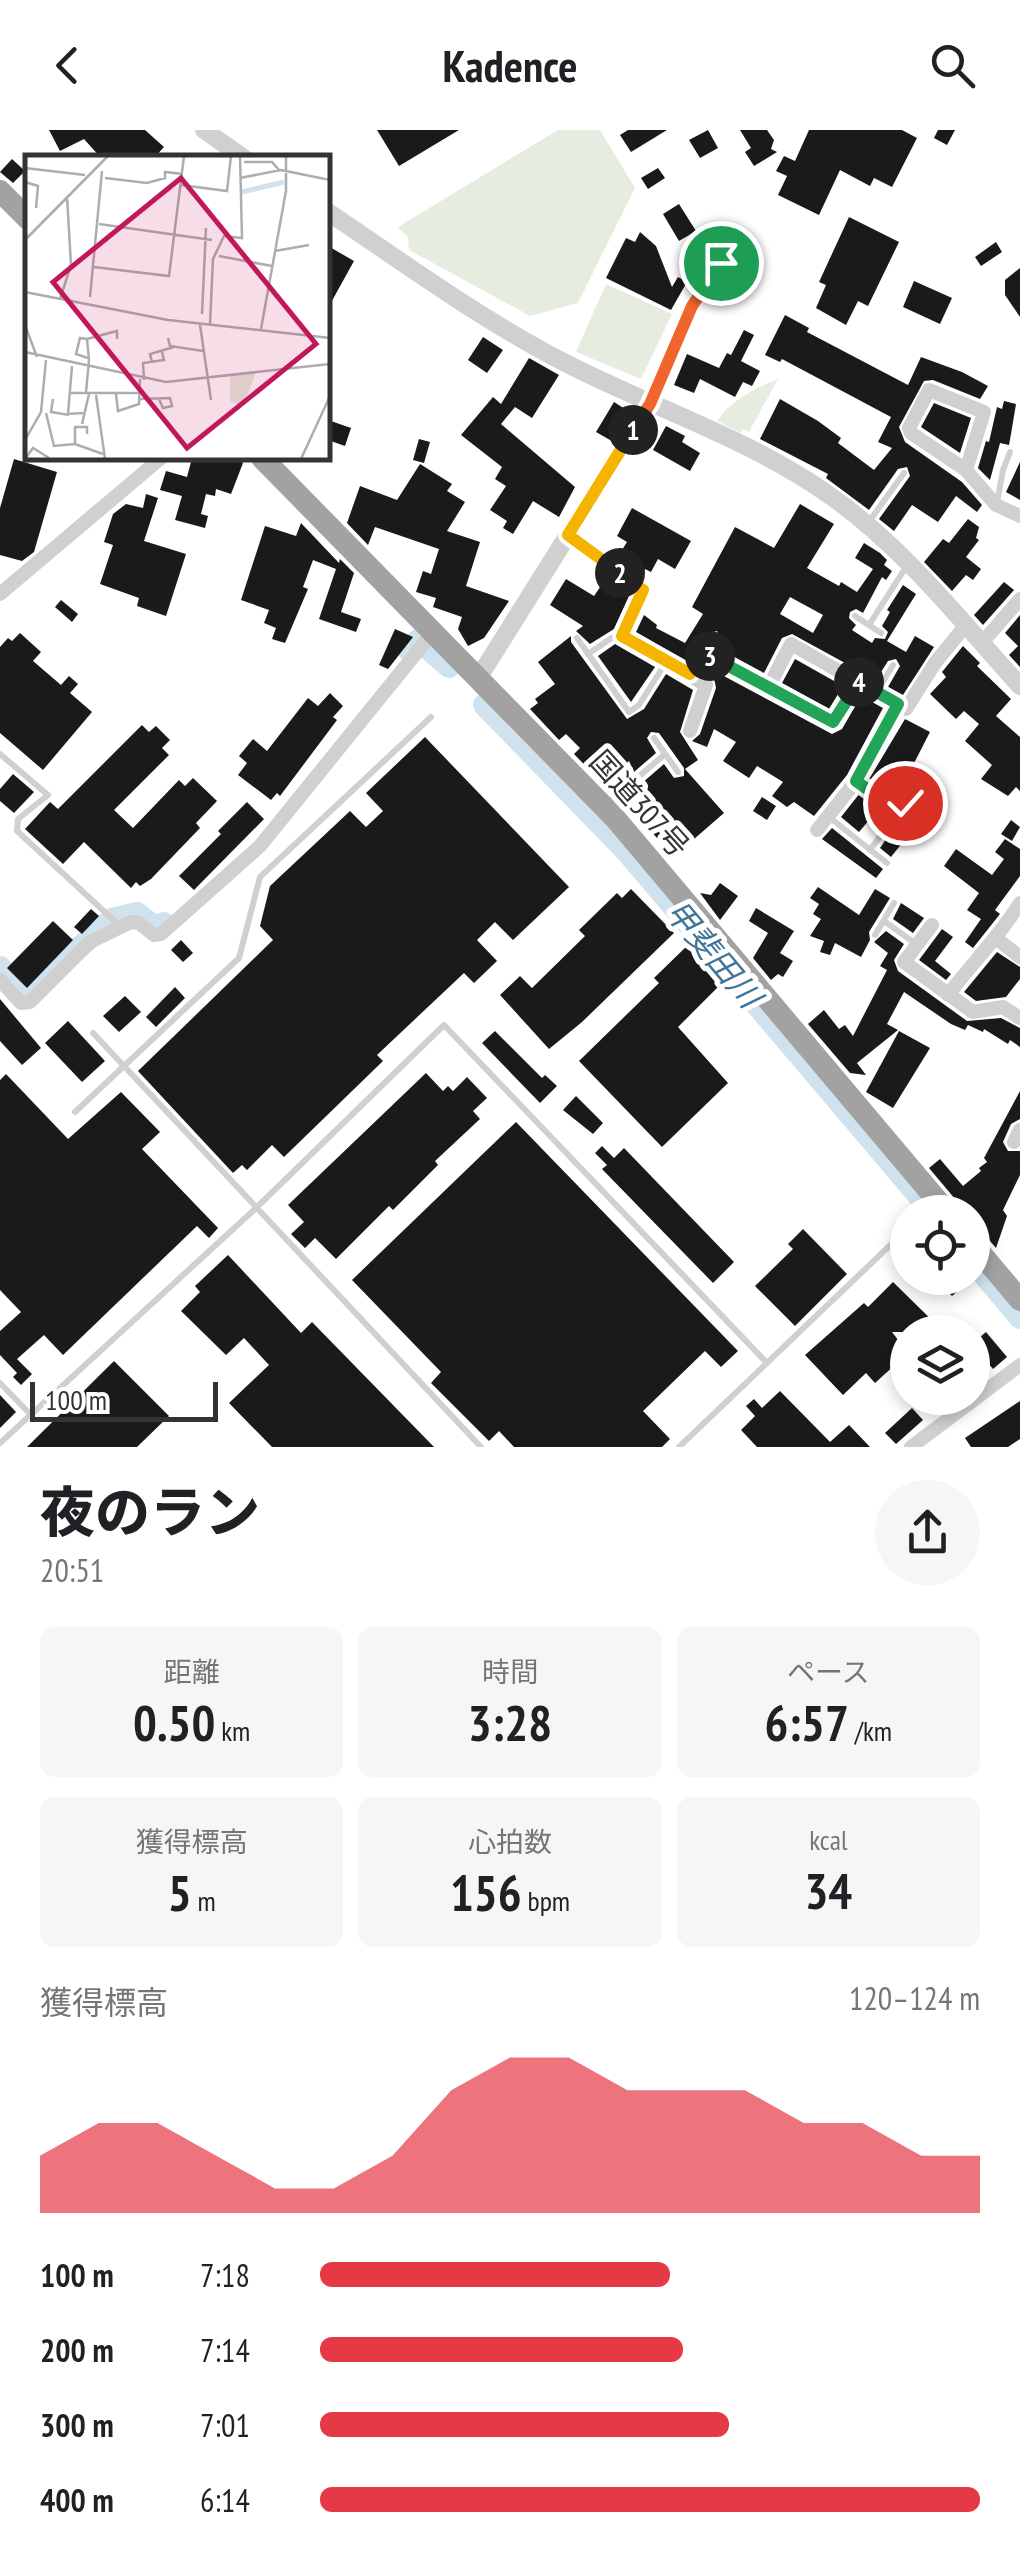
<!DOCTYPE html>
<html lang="ja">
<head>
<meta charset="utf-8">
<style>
  :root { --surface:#fff; --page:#f6f6f6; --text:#202124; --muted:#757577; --accent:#e63946 }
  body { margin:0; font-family:"PT Sans Narrow","Noto Sans JP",sans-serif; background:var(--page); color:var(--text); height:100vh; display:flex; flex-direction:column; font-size:38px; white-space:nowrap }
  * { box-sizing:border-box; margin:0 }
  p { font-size:32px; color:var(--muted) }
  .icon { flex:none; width:55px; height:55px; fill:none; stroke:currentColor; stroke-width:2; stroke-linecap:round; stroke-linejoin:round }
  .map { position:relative; height:1317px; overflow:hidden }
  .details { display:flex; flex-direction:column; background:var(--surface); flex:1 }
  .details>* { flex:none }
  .fabs { position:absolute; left:890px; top:1065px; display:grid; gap:20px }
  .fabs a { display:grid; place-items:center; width:100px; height:100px; border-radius:50%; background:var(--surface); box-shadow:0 5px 15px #0003; font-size:50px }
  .scale { position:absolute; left:30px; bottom:25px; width:188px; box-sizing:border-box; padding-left:10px; border:5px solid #333; border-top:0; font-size:28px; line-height:35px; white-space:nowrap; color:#333; -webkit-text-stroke:8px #fff; paint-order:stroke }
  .pin { position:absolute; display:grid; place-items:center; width:85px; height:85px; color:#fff; margin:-42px; border:5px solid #fff; border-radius:50%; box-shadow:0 2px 10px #0007 }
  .km { position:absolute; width:50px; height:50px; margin:-25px; border-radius:50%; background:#222; color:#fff; font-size:28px; line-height:50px; text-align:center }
  .round { display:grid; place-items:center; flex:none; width:105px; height:105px; border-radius:52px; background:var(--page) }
  .headline { display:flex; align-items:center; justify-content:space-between; height:170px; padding:0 40px }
  h1 { font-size:55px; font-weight:800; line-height:75px }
  .figures { display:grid; grid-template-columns:repeat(3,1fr); gap:15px; height:170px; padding:10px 40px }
  .figures div { display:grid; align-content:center; border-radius:15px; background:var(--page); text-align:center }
  .figures b { font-size:50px; font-weight:800 }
  .figures small { font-size:28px; font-weight:400 }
  .figures p { font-size:28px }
  .chart { height:280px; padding:20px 40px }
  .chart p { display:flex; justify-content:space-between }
  .chart svg { width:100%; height:180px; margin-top:10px; fill:var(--accent); opacity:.7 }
  ul { padding:0 40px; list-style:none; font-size:32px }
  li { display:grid; grid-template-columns:160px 120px 1fr; align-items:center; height:75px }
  li i { height:25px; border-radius:12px; background:var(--accent) }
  header { display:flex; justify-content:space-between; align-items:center; height:130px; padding:0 40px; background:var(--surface); font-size:45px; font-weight:800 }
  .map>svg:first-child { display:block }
  .green { fill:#e6ecdf }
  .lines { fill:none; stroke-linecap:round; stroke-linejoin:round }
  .river { stroke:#cfe2ee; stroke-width:22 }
  .building { fill:#1a1a1a; fill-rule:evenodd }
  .service { stroke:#d0d0d0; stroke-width:6 }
  .minor { stroke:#d0d0d0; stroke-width:14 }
  .tertiary { stroke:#d0d0d0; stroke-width:18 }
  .trunk { stroke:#a2a2a2; stroke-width:22 }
  .split-1-casing { stroke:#fff; stroke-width:20 }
  .split-2-casing { stroke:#fff; stroke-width:20 }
  .split-3-casing { stroke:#fff; stroke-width:20 }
  .split-4-casing { stroke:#fff; stroke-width:20 }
  .split-5-casing { stroke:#fff; stroke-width:20 }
  .split-1 { stroke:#f0652b; stroke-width:12 }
  .split-2 { stroke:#f5b400; stroke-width:12 }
  .split-3 { stroke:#f5b400; stroke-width:12 }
  .split-4 { stroke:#22a559; stroke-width:12 }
  .split-5 { stroke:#22a559; stroke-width:12 }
  .labels { text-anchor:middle; stroke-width:10; stroke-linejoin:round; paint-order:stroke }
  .street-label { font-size:30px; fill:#333; stroke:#fff }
  .water-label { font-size:32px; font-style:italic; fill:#3f7597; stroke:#fff }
  .inset-river { fill:none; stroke:#cfe2ee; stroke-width:5 }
  .inset-road { fill:none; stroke:#adadad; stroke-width:2.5 }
  .view { fill:#c2185b; fill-opacity:0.15; stroke:#c2185b; stroke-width:5 }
  .inset-edge { fill:none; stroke:#333; stroke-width:5 }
</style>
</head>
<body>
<header><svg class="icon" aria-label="back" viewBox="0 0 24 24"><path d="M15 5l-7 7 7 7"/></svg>Kadence<svg class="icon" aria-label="search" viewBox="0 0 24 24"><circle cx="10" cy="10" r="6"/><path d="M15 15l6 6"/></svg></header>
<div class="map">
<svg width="1020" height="1317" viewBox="0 0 1020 1317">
  <rect width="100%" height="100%" fill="#fff"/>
  <g class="green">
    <polygon points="558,0 600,0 635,58 578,173 530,186 409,120 408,107 398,97"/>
    <polygon points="606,154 672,184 641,249 576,222"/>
    <path d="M778,249L749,302L743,299L741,303L717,291C730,271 755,258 778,249Z"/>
  </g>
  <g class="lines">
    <g class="river">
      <polyline points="409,521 418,510 449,537"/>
      <polyline points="484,575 625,720 932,1082"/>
      <polyline points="0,837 25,864 112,789 137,783 155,797 164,793"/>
      <polyline points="972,1131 1020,1188"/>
    </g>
  </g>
  <g class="building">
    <polygon points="49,0 145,0 164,17 154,28 101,28 84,9 60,21"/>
    <polygon points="377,0 459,0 399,36"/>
    <polygon points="628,0 667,0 631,22 620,5"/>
    <polygon points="708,0 718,18 700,28 689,10"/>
    <polygon points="740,0 767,0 774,10 771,19 777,22 754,36 745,22 751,18"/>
    <polygon points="809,0 902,0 917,8 892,57 874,48 870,56 840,40 819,85 778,65 787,46 776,41 784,26 795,31"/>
    <polygon points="938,0 955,0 947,15 934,8"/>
    <polygon points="12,29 25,41 13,53 0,42"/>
    <polygon points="658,38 665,48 648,59 641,48"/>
    <polygon points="679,74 696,101 679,111 663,84"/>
    <polygon points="849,87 899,112 868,176 858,171 846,195 816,178 826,155 819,152"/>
    <polygon points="640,102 656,116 672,157 678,147 687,152 671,180 606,148 626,108 635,112"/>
    <polygon points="996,112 1002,122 981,136 975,127"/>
    <polygon points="328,116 354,131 328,178"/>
    <polygon points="1020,138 1020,187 1005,165 1005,150"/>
    <polygon points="914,151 952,168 940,194 903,177"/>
    <polygon points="785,185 809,198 807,202 908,255 921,227 962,242 988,256 980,269 933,250 924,251 899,297 905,312 962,352 982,375 977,382 956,366 938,392 912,375 894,401 879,389 910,346 907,337 898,339 869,380 826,348 828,344 760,309 780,269 818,291 841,308 838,313 874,340 892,318 878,312 891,287 782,229 780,232 765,225"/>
    <polygon points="744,200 754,205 741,231 760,241 752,256 743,252 735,267 700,249 694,263 674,255 687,224 719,238 727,223 731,225"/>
    <polygon points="483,207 503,220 487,243 468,230"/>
    <polygon points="529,228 559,245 532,288 515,277 501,294 575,357 559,387 533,371 513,404 503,398 507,391 490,380 506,356 495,349 502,337 461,305 493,267 501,274"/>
    <polygon points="1004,271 1016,274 1011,304 1009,315 1000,313 990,350 978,338 986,311 989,312 997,277 1002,279"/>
    <polygon points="614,272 628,281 610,310 596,302"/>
    <polygon points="934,273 971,288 960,323 921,297"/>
    <polygon points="328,290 351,298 345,316 328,310"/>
    <polygon points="666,296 685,306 682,312 700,323 690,341 653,320"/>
    <polygon points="419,309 430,312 424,333 413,330"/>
    <polygon points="192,328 237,328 243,333 231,364 216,359 215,366 206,364 201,384 208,386 205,398 175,390 182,366 160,360 166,341 187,347"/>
    <polygon points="14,329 57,342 34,422 22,431 0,425 0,378"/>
    <polygon points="1020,332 1020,370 1006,362"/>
    <polygon points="420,334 452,354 447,361 465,372 447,401 480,412 466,456 509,471 484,508 468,516 458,499 462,487 433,477 436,468 416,462 423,441 431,444 439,419 375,397 368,415 347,393 360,356 397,370"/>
    <polygon points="146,364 158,368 144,411 186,424 166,486 137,476 139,468 100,454 113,415 104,412 113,384 126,374 143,378"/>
    <path d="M800,374L834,394L807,438L839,456L841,452L857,462L873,439L855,428L864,413L880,423L887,430L884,435L892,441L886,450L882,447L863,483L856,479L850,482L849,488L856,495L852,500L872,513L875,508L885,509L888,502L882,496L890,482L887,480L903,455L916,464L887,511L906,522L915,506L934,517L903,565L888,557L900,536L896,529L888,531L876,550L792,504L782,508L764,543L716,517L721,508L717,501L709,503L686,531L636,502L644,485L657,495L656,498L685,513L703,484L692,477L735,397L774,418ZM790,467L823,485L813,503L780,484Z"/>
    <polygon points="632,378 691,411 675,439 658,429 651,442 645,439 643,444 617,428 627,412 617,406"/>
    <polygon points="968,389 979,397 976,408 979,410 966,427 981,439 973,450 966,445 952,461 924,432 943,409 949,413"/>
    <polygon points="301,393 339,433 340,429 354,443 341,482 361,489 356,502 319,489 336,439 313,430 303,457 308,459 285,513 272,509 276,498 264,493 269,480 241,470 265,396 296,406"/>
    <polygon points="607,447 630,464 614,499 590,514 576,501 583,496 550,475 566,449 594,466"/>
    <polygon points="1004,452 1014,460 983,495 974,485"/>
    <polygon points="61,470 78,484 72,492 55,477"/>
    <polygon points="1020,485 1020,537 1009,525 1018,516 1005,503"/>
    <polygon points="395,499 413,507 388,539 379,535"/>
    <polygon points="20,503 41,522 33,531 61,555 69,546 78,554 70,563 92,582 43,640 0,603 0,517 8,508 12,511"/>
    <polygon points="571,506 571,512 627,589 644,579 666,544 693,560 680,602 698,630 685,639 724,683 686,716 677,705 664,716 635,683 633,686 620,672 664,634 674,648 684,646 684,638 659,603 651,602 647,608 656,623 634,642 629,631 604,655 574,624 580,618 566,604 559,610 530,579 538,573 535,569 555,554 538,532"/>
    <polygon points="615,514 655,537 631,572 598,526"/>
    <polygon points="963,516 980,533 977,536 1011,569 996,586 1020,607 1020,661 1016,657 1008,666 981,649 992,635 965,611 979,594 964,581 956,589 930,564 946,547 942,542"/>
    <polygon points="795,529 843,556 829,579 782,553"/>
    <polygon points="707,537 832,604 842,599 861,566 883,578 847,645 814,686 794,672 787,677 772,666 783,652 757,636 749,648 723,631 736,612 714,599 707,617 692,611 700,604 716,558 714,548 704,542"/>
    <polygon points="330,563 343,576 333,587 337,590 280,666 277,663 271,670 238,645 247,633 239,626 253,609 267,621 308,568 318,576"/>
    <polygon points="905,589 930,602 911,639 937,658 925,674 930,678 891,727 880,718 912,671 905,666 897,672 868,651"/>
    <polygon points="142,595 149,602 156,596 170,610 162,618 169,625 114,680 133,698 179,650 185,656 193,648 217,671 196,693 200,698 151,749 140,756 136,752 131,758 84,712 63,734 25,699 50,672 58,679"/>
    <polygon points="425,607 569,757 513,810 495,792 477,810 497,831 474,853 464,843 377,925 383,931 284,1027 272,1015 247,1040 242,1035 233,1043 138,941 273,810 260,796 270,756 350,681 366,697 383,681 366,663"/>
    <polygon points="13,644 34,662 14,683 0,671 0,659"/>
    <polygon points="860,663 889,683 879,696 870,689 859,702 841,687"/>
    <polygon points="762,667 776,676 767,690 753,681"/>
    <polygon points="247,672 264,689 194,760 179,746 221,704 218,701"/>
    <polygon points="1011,690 1020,697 1012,711 1001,704"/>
    <polygon points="832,698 883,739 876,748 822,709"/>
    <polygon points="1005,709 1020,719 1020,746 995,780 1000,784 973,818 965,812 981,789 967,780 979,763 944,736 956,719 992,745 1004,729 995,722"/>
    <polygon points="720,753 738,766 720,790 700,763 711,765"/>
    <polygon points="818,757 859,785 875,759 890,768 869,802 870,810 861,827 835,813 830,825 820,822 824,811 810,806 821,789 813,784 819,774 810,768"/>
    <polygon points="631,759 674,803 582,892 549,919 500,865 520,846 532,858 585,806 579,800 617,763 622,768"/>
    <polygon points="901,773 924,788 913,803 893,789"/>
    <polygon points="756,778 794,801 780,823 793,831 783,847 778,844 771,850 753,828 768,803 749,791"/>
    <polygon points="91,779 99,786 82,804 74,797"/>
    <polygon points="53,791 73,810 27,858 7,838"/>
    <polygon points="942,799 953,807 935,831 951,844 946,850 919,830"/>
    <polygon points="886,801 904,814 894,830 898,841 967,891 1001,888 1020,898 1020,917 1010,910 1008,914 984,899 983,902 968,895 965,900 951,894 904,862 887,894 898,900 857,933 866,945 850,943 808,894 824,880 839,899 845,895 853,906 887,840 880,836 888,823 874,812"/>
    <polygon points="181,810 193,823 183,832 171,820"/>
    <polygon points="691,812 726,849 678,897 728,953 662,1017 579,931 659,853 654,848"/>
    <polygon points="997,822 1020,837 1020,849 1006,867 976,871 964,862"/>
    <polygon points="175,857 185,868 156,897 146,887"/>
    <polygon points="125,866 141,882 119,902 103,886"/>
    <polygon points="0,869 41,918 22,935 0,911"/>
    <polygon points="68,891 105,931 82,952 45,913"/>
    <polygon points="495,901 542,948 545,945 557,956 540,973 482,913"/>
    <polygon points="899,901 930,918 893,978 866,962"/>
    <polygon points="426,943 443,961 448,956 453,961 467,947 487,968 473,981 480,989 435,1031 438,1035 393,1080 389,1076 336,1129 315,1108 305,1118 291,1104 304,1092 288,1075"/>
    <polygon points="6,944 68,1009 121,962 160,1002 142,1019 218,1098 209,1108 197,1096 63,1225 44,1205 17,1229 32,1244 21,1255 13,1247 17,1243 0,1225 0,1201 21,1182 0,1160 0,950"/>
    <polygon points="1020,961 1020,989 1011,994 1003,1012 1008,1021 1020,1021 1020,1045 1003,1080 1007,1086 996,1118 972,1090 972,1082 966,1082 929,1038 940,1029 963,1056 981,1041 979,1038 987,1032 984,1028"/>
    <polygon points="576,966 603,993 593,1004 563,980"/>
    <polygon points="516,992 738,1221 721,1237 705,1221 643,1281 670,1309 662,1317 514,1317 499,1301 489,1311 431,1253 441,1242 352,1150"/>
    <polygon points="602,1016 614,1028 624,1018 734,1132 713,1153 602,1039 607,1035 595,1023"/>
    <polygon points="803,1099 847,1144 795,1196 755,1156 793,1119 788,1114"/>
    <polygon points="228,1125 301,1203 312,1192 434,1317 272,1317 229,1273 269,1235 244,1208 226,1225 181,1181 200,1162 195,1156"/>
    <polygon points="935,1148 973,1148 952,1166"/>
    <polygon points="893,1152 944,1202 892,1202 908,1223 875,1253 866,1243 843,1265 805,1225 864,1173 868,1177"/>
    <polygon points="986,1202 1007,1227 993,1239 972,1214"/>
    <polygon points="114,1231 169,1286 137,1317 27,1317"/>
    <polygon points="780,1261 830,1312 849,1295 870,1317 757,1317 741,1300 755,1286 746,1276 754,1269 762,1278"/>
    <polygon points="0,1265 16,1282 0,1298"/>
    <polygon points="1020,1271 1020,1309 1008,1317 971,1317 965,1308"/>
    <polygon points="912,1278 923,1290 896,1314 885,1303"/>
  </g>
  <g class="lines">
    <g class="service">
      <polyline points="997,373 1003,340 1010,322"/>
      <polyline points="868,393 904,343"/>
      <polyline points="855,486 881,503"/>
      <polyline points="869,495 906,437"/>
      <polyline points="577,508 629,582 639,575 666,532"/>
      <polyline points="705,522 714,507"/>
      <polyline points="588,524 616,505 621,506"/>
      <polyline points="878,560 893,535"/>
      <polyline points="654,608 678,642"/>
      <polyline points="0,624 48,665 18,689 17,701 120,796"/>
      <polyline points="856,651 899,682"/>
      <polyline points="608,673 665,624"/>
      <polyline points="829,687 887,733"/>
      <polyline points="870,720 905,673"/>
      <polyline points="884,791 916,814"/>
      <polyline points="875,805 894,773"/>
      <polyline points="93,903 481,1317"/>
      <polyline points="75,982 239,828 260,747 431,587"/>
      <polyline points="0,1253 31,1285"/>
      <polyline points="0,1313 255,1079 444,895 767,1233"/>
      <polyline points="679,1317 904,1102"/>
    </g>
    <g class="minor">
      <polyline points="650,274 692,176 721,133"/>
      <polyline points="966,340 984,282 929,260 909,298 911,303 966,340 996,375 1020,386"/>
      <polyline points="568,405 643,461 622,506 706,555 690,601"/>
      <polyline points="0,464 161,328"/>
      <polyline points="981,514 1020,469"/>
      <polyline points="690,544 704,523 833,593 858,551"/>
      <polyline points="769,556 791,514 906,579 935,533 965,496"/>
      <polyline points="817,700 856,651 898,574"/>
      <polyline points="932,795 904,832 973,882 1003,877 1020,888"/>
      <polyline points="997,809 1020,827"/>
      <polyline points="0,850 21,873 30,872 90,812 131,792 139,793 154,805 161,804 260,716 434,501"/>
      <path d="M948,865C972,833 999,807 1020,773"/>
      <polyline points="1014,1012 1020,1000"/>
      <polyline points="911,1317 1020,1235"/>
    </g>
    <g class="tertiary">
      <polyline points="204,0 244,28"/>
      <path d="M328,82C401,131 475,185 552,226C643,275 747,306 832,367C904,418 961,491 1020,556"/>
      <polyline points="479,547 650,274"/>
    </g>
    <g class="trunk">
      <polyline points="0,61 28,89"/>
      <polyline points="262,328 614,687 947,1082"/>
      <polyline points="972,1113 1020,1170"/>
    </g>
  </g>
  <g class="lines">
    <defs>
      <polyline id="split-1" points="633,300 650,274 692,176 721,133"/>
      <polyline id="split-2" points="620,443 568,405 633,300"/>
      <polyline id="split-3" points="620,443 643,460 622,506 690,544 704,523 710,526"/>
      <polyline id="split-4" points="710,526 833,592 859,552"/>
      <polyline id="split-5" points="859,552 898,574 856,651 899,682 905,673"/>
    </defs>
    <use href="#split-1" class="split-1-casing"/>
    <use href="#split-2" class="split-2-casing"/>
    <use href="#split-3" class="split-3-casing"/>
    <use href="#split-4" class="split-4-casing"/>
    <use href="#split-5" class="split-5-casing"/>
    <use href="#split-1" class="split-1"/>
    <use href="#split-2" class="split-2"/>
    <use href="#split-3" class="split-3"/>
    <use href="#split-4" class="split-4"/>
    <use href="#split-5" class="split-5"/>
  </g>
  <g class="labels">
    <g class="street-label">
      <text transform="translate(639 674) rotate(48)" y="10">国道307号</text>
    </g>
    <g class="water-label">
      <text transform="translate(713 824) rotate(50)" y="11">甲斐田川</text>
    </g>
  </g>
  <g transform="translate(25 25)">
    <rect width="305" height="305" fill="#fff"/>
    <path d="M231,217L218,251L205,246V219Z" fill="#e6ecdf"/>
    <path class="inset-river" d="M217,37L259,27"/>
    <path class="inset-road" d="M219,7H247L254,15M0,13L60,20M80,23L122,28L140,23V17L158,19M215,23L256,15L305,25M0,27L13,31L11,53M156,30L202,36L206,1M74,69L187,85M0,85L83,1M250,96L284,90M194,101L247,111M69,112L144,121L159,1M0,137L143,165L305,183M65,142L77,16M35,144L46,110L42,41M177,159L181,73M185,169L188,104L199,81L217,83L215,1M0,170L12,202M175,170L186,245M236,174L261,36V1M143,183L145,191L178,196M62,184L92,176V184M0,197L141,227L305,209M127,207L125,199L149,192M47,211L43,259L58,258M119,225L118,208L139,205L137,197M61,237L64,205L62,184L55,183L51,199L63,203M44,238H115M91,239L93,256L114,249L115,224M71,240L80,304M28,244L26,257L44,260M115,244L145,243L147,251L138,253L134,244M21,258L29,291L50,289L78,299M57,269L64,239M0,285L16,257L21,205M50,289V272H62V279M0,304L8,293L24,303M276,304L305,241"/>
    <path class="view" d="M156,23L291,189L162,293L28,127Z"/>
    <rect width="305" height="305" class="inset-edge"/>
  </g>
</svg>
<div class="fabs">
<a><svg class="icon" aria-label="locate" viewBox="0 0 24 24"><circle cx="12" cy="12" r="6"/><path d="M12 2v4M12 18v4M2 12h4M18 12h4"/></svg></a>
<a><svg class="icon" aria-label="layers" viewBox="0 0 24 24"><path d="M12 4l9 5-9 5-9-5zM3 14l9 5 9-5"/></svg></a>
</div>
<div class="scale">100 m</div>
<div class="pin" style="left:721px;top:133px;background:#1e9e55"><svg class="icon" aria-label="arrive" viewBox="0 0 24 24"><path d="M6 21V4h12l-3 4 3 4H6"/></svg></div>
<div class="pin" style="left:905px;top:673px;background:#d93025"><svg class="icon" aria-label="check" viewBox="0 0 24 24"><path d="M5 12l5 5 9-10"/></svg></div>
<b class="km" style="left:633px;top:300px">1</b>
<b class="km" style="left:620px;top:443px">2</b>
<b class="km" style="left:710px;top:526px">3</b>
<b class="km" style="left:859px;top:552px">4</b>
</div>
<section class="details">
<div class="headline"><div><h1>夜のラン</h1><p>20:51</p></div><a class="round"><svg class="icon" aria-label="share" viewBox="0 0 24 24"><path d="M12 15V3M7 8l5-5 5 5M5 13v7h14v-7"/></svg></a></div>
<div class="figures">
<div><p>距離</p><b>0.50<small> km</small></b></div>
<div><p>時間</p><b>3:28</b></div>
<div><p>ペース</p><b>6:57<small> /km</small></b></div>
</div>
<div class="figures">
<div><p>獲得標高</p><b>5<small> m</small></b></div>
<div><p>心拍数</p><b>156<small> bpm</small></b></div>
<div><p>kcal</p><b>34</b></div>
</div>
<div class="chart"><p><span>獲得標高</span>120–124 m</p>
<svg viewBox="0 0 160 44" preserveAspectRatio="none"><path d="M0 44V30L10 22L20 22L30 30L40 38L50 38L60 30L70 14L80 6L90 6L100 14L110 14L120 14L130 22L140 22L150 30L160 30V44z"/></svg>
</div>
<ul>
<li><b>100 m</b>7:18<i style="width:53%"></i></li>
<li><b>200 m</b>7:14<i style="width:55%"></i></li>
<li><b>300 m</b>7:01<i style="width:62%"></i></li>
<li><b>400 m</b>6:14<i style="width:100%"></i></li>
</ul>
</section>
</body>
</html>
